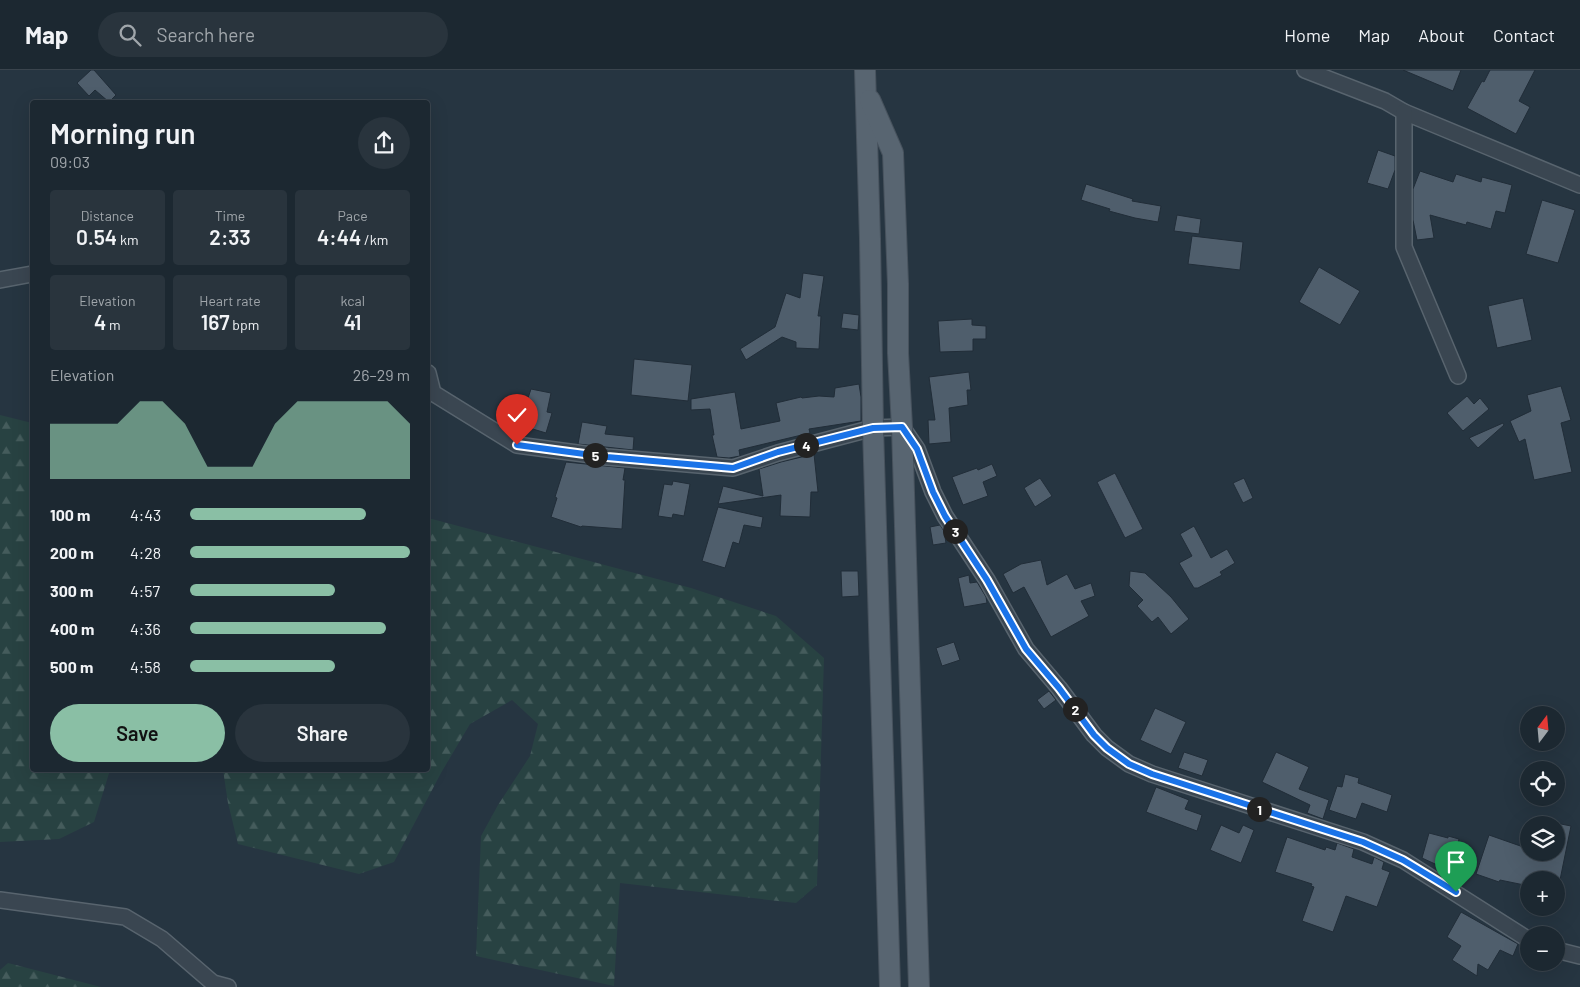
<!DOCTYPE html>
<html lang="en">
<head>
<meta charset="utf-8">
<style>
  :root { --surface:#1c2831; --page:#29343d; --text:#f1f3f6; --muted:#a0a6ab; --line:#3a444d; --accent:#8abfa5 }
  body { margin:0; font-family:Barlow,sans-serif; background:var(--page); color:var(--text); height:100vh; display:flex; flex-direction:column; font-size:19px; white-space:nowrap }
  * { box-sizing:border-box; margin:0 }
  p { font-size:16px; color:var(--muted) }
  .icon { flex:none; width:28px; height:28px; fill:none; stroke:currentColor; stroke-width:2; stroke-linecap:round; stroke-linejoin:round }
  .map { position:relative; flex:1; overflow:hidden }
  .drawer { position:absolute; left:30px; top:30px; width:400px; height:672px; display:flex; flex-direction:column; background:var(--surface); border-radius:5px; box-shadow:0 5px 20px #0002,0 0 0 1px var(--line) }
  .drawer>* { flex:none }
  .needle { width:32px; rotate:16deg }
  .controls { position:absolute; left:1520px; top:636px; display:grid; gap:10px }
  .controls a { display:grid; place-items:center; width:45px; height:45px; border-radius:50%; background:var(--surface); box-shadow:0 5px 20px #0002,0 0 0 1px var(--line); font-size:25px }
  .pin { position:absolute; display:grid; place-items:center; width:42px; height:42px; color:#fff; margin:-51px -21px; border-radius:50% 50% 50% 0; rotate:-45deg; box-shadow:0 0 5px #0007 }
  .pin .icon { rotate:45deg }
  .km { position:absolute; width:25px; height:25px; margin:-12px; border-radius:50%; background:#222; color:#fff; font-size:14px; line-height:25px; text-align:center }
  .round { display:grid; place-items:center; flex:none; width:52px; height:52px; border-radius:26px; background:var(--page) }
  .head { display:flex; align-items:center; justify-content:space-between; height:85px; padding:0 20px }
  h1 { font-size:28px; font-weight:600; line-height:38px }
  .figures { display:grid; grid-template-columns:repeat(3,1fr); gap:8px; height:85px; padding:5px 20px }
  .figures div { display:grid; align-content:center; border-radius:5px; background:var(--page); text-align:center }
  .figures b { font-size:21px; font-weight:600 }
  .figures small { font-size:14px; font-weight:400 }
  .figures p { font-size:14px }
  .chart { height:140px; padding:10px 20px }
  .chart p { display:flex; justify-content:space-between }
  .chart svg { width:100%; height:90px; margin-top:5px; fill:var(--accent); opacity:.7 }
  .button { display:flex; gap:10px; margin-top:auto; padding:10px 20px }
  .button a { flex:1; height:58px; border-radius:30px; background:var(--accent); color:#111; font-size:20px; font-weight:600; line-height:58px; text-align:center }
  .button a+a { background:var(--page); color:var(--text) }
  ul { padding:0 20px; list-style:none; font-size:16px }
  li { display:grid; grid-template-columns:80px 60px 1fr; align-items:center; height:38px }
  li i { height:12px; border-radius:6px; background:var(--accent) }
  header { display:flex; align-items:center; gap:30px; box-sizing:border-box; height:70px; padding:0 25px; background:var(--surface); border-bottom:1px solid var(--line) }
  header strong { font-size:24px }
  nav { display:flex; gap:28px; margin-inline-start:auto; font-size:18px }
  .search { width:350px; height:45px; background:var(--page); display:flex; align-items:center; gap:12px; box-sizing:border-box; padding:0 18px; border-radius:28px; color:var(--muted); font-size:19px }
  .map>svg:first-child { display:block }
  .forest { fill:url(#forest-firs) }
  .building { fill:#4f5e6c; stroke:#212d38 }
  .lines { fill:none; stroke-linecap:round; stroke-linejoin:round }
  .minor-casing { stroke:#58646e; stroke-width:18 }
  .major-casing { stroke:#47525d; stroke-width:22 }
  .minor { stroke:#3a4651; stroke-width:15 }
  .major { stroke:#586571; stroke-width:20 }
  .route-casing { stroke:#fff; stroke-width:10 }
  .route { stroke:#1a73e8; stroke-width:6 }
</style>
</head>
<body>
<header>
<strong>Map</strong>
<div class="search"><svg class="icon" aria-label="search" viewBox="0 0 24 24"><circle cx="10" cy="10" r="6"/><path d="M15 15l6 6"/></svg>Search here</div>
<nav><a>Home</a><a>Map</a><a>About</a><a>Contact</a></nav>
</header>
<div class="map">
<svg width="1580" height="917" viewBox="0 0 1580 917">
  <defs>
    <pattern id="forest-firs" width="22" height="20" patternUnits="userSpaceOnUse" patternTransform="scale(1.25)"><rect width="22" height="20" fill="#284242"/><path d="M5 1l3.5 6h-7zM16 11l3.5 6h-7z" fill="#455c5c"/></pattern>
  </defs>
  <rect width="100%" height="100%" fill="#263541"/>
  <g class="forest">
    <polygon points="0,345 32,353 32,700 110,700 94,752 59,769 0,772"/>
    <polygon points="428,449 432,449 691,518 776,546 824,588 817,815 796,833 620,813 614,916 476,886 481,766 498,735 530,686 538,654 512,630 470,654 441,703 394,792 359,804 238,774 228,733 223,700 428,700"/>
    <polygon points="8,893 101,917 0,917 0,900"/>
  </g>
  <g class="building">
    <polygon points="91,0 94,0 116,25 109,32 95,20 89,26 77,13"/>
    <polygon points="1403,0 1461,0 1453,21"/>
    <polygon points="1490,0 1535,0 1519,31 1530,37 1516,64 1467,38 1482,11 1484,12"/>
    <polygon points="1378,80 1395,86 1395,100 1388,119 1367,113"/>
    <polygon points="1420,101 1453,112 1456,104 1481,112 1482,107 1512,115 1505,143 1496,141 1491,159 1467,152 1466,155 1430,145 1434,168 1417,170 1413,150 1413,119"/>
    <polygon points="1086,114 1133,129 1132,131 1161,136 1158,152 1135,148 1109,141 1110,139 1081,130"/>
    <polygon points="1542,130 1575,140 1558,193 1526,184"/>
    <polygon points="1177,145 1201,149 1199,164 1174,161"/>
    <polygon points="1192,166 1243,172 1240,200 1188,194"/>
    <polygon points="1319,197 1360,221 1340,255 1299,232"/>
    <polygon points="803,203 824,206 818,246 821,246 819,279 796,278 796,272 782,267 746,290 740,279 775,257 786,223 800,228"/>
    <polygon points="1523,228 1532,270 1497,278 1488,236"/>
    <polygon points="843,243 859,245 858,260 841,258"/>
    <polygon points="972,249 972,255 986,256 986,269 973,269 973,281 940,282 938,251"/>
    <polygon points="634,289 692,295 688,331 631,325"/>
    <polygon points="969,302 971,320 967,320 968,335 949,338 951,372 929,374 928,350 935,350 929,307"/>
    <polygon points="859,314 861,327 861,351 809,359 810,363 739,380 740,386 729,388 717,387 712,365 714,365 710,339 691,340 691,329 735,322 741,359 780,351 776,333 801,327 802,328 819,326 834,327 835,318"/>
    <polygon points="1561,316 1571,350 1561,353 1572,402 1534,410 1525,369 1519,372 1510,351 1531,341 1527,325"/>
    <polygon points="531,319 551,323 547,342 552,343 546,363 523,356 529,332 527,331"/>
    <polygon points="1467,326 1474,334 1480,328 1489,339 1463,361 1447,343"/>
    <polygon points="582,352 607,356 605,364 634,367 633,380 578,374"/>
    <polygon points="1503,353 1504,355 1478,378 1469,368"/>
    <polygon points="814,384 818,422 811,422 810,447 780,446 781,425 718,434 723,416 763,426 759,399 781,392"/>
    <polygon points="566,392 625,398 623,410 625,410 622,459 582,456 581,457 551,447 557,428 555,427"/>
    <polygon points="992,394 997,406 983,412 988,426 963,435 952,407 977,398 978,400"/>
    <polygon points="1115,403 1143,459 1125,468 1097,412"/>
    <polygon points="1040,408 1052,426 1035,437 1024,418"/>
    <polygon points="1244,408 1253,428 1243,433 1233,413"/>
    <polygon points="673,411 690,414 684,446 673,444 672,448 658,446 664,414 672,415"/>
    <polygon points="718,437 763,447 761,458 744,455 739,474 733,472 725,498 702,491"/>
    <polygon points="940,455 944,461 946,473 933,475 930,457"/>
    <polygon points="1194,456 1211,488 1227,479 1235,493 1220,502 1222,505 1198,518 1194,518 1179,493 1192,486 1180,464"/>
    <polygon points="1041,490 1047,515 1067,504 1075,519 1091,513 1095,526 1081,531 1089,546 1051,567 1024,517 1013,523 1003,504 1021,494"/>
    <polygon points="841,501 858,501 859,526 842,527"/>
    <polygon points="1130,501 1145,503 1171,527 1189,549 1171,564 1158,547 1152,552 1137,536 1143,530 1129,516"/>
    <polygon points="969,505 970,513 977,512 986,527 987,533 964,537 958,508"/>
    <polygon points="954,572 960,590 942,596 936,578"/>
    <polygon points="1049,621 1056,630 1044,639 1037,630"/>
    <polygon points="1155,638 1186,652 1171,684 1140,670"/>
    <polygon points="1184,682 1208,690 1202,706 1178,698"/>
    <polygon points="1276,682 1309,697 1299,719 1329,730 1323,749 1307,743 1310,735 1262,712"/>
    <polygon points="1345,704 1359,708 1358,713 1392,725 1387,742 1362,733 1356,749 1329,740 1337,716 1342,717"/>
    <polygon points="1156,717 1189,730 1185,739 1202,745 1197,761 1146,742"/>
    <polygon points="1556,753 1571,756 1560,810 1529,810 1529,816 1500,810 1499,812 1476,804 1489,765 1529,779 1529,782 1556,782"/>
    <polygon points="1221,755 1239,763 1243,755 1254,760 1241,793 1210,780"/>
    <polygon points="1429,763 1448,768 1448,766 1459,769 1456,783 1454,782 1446,799 1422,788"/>
    <polygon points="1287,767 1325,780 1326,777 1335,780 1337,773 1354,779 1352,787 1372,794 1374,787 1384,792 1382,799 1390,802 1377,837 1346,826 1333,862 1302,851 1314,817 1311,816 1312,814 1275,802"/>
    <polygon points="1461,842 1518,874 1513,886 1500,880 1488,900 1478,894 1477,906 1452,890 1461,876 1447,867"/>
  </g>
  <g class="lines">
    <defs>
      <g id="minor">
        <polyline points="1305,0 1385,31 1404,42 1580,115"/>
        <polyline points="1404,42 1404,177 1458,306"/>
        <polyline points="0,210 32,204"/>
        <polyline points="428,303 433,323 517,375 607,387 733,398 778,383 873,358 902,357 917,379 933,422 945,446 987,510 1026,579 1059,618 1094,665 1107,678 1129,694 1152,704 1363,772 1403,790 1529,870"/>
        <polyline points="0,830 125,847 162,869 213,913 228,917"/>
        <polyline points="1556,880 1580,886"/>
      </g>
      <g id="major">
        <polyline points="865,0 870,169 873,358 890,917"/>
        <polyline points="870,30 893,83 898,214 898,283 902,357 919,917"/>
      </g>
    </defs>
    <use href="#minor" class="minor-casing"/>
    <use href="#major" class="major-casing"/>
    <use href="#minor" class="minor"/>
    <use href="#major" class="major"/>
  </g>
  <g class="lines">
    <defs>
      <polyline id="route" points="517,375 607,387 733,398 778,382 873,358 902,357 917,379 933,422 945,446 987,510 1026,579 1059,618 1094,665 1107,678 1129,694 1152,704 1363,772 1403,790 1456,822"/>
    </defs>
    <use href="#route" class="route-casing"/>
    <use href="#route" class="route"/>
  </g>
</svg>
<div class="controls">
<a><svg class="needle" viewBox="-14 -14 28 28"><path d="M0-13l5 13h-10z" fill="#e53935"/><path d="M0 13l5-13h-10z" fill="#a0a6ab"/></svg></a>
<a><svg class="icon" aria-label="locate" viewBox="0 0 24 24"><circle cx="12" cy="12" r="6"/><path d="M12 2v4M12 18v4M2 12h4M18 12h4"/></svg></a>
<a><svg class="icon" aria-label="layers" viewBox="0 0 24 24"><path d="M12 4l9 5-9 5-9-5zM3 14l9 5 9-5"/></svg></a>
<a>+</a>
<a>−</a>
</div>
<div class="pin" style="left:1456px;top:822px;background:#1e9e55"><svg class="icon" aria-label="arrive" viewBox="0 0 24 24"><path d="M6 21V4h12l-3 4 3 4H6"/></svg></div>
<div class="pin" style="left:517px;top:375px;background:#d93025"><svg class="icon" aria-label="check" viewBox="0 0 24 24"><path d="M5 12l5 5 9-10"/></svg></div>
<b class="km" style="left:1259px;top:739px">1</b>
<b class="km" style="left:1075px;top:639px">2</b>
<b class="km" style="left:955px;top:461px">3</b>
<b class="km" style="left:806px;top:375px">4</b>
<b class="km" style="left:595px;top:385px">5</b>
<section class="drawer">
<div class="head"><div><h1>Morning run</h1><p>09:03</p></div><a class="round"><svg class="icon" aria-label="share" viewBox="0 0 24 24"><path d="M12 15V3M7 8l5-5 5 5M5 13v7h14v-7"/></svg></a></div>
<div class="figures">
<div><p>Distance</p><b>0.54<small> km</small></b></div>
<div><p>Time</p><b>2:33</b></div>
<div><p>Pace</p><b>4:44<small> /km</small></b></div>
</div>
<div class="figures">
<div><p>Elevation</p><b>4<small> m</small></b></div>
<div><p>Heart rate</p><b>167<small> bpm</small></b></div>
<div><p>kcal</p><b>41</b></div>
</div>
<div class="chart"><p><span>Elevation</span>26–29 m</p>
<svg viewBox="0 0 160 44" preserveAspectRatio="none"><path d="M0 44V17L10 17L20 17L30 17L40 6L50 6L60 17L70 38L80 38L90 38L100 17L110 6L120 6L130 6L140 6L150 6L160 17V44z"/></svg>
</div>
<ul>
<li><b>100 m</b>4:43<i style="width:80%"></i></li>
<li><b>200 m</b>4:28<i style="width:100%"></i></li>
<li><b>300 m</b>4:57<i style="width:66%"></i></li>
<li><b>400 m</b>4:36<i style="width:89%"></i></li>
<li><b>500 m</b>4:58<i style="width:66%"></i></li>
</ul>
<div class="button"><a>Save</a><a>Share</a></div>
</section>
</div>
</body>
</html>
